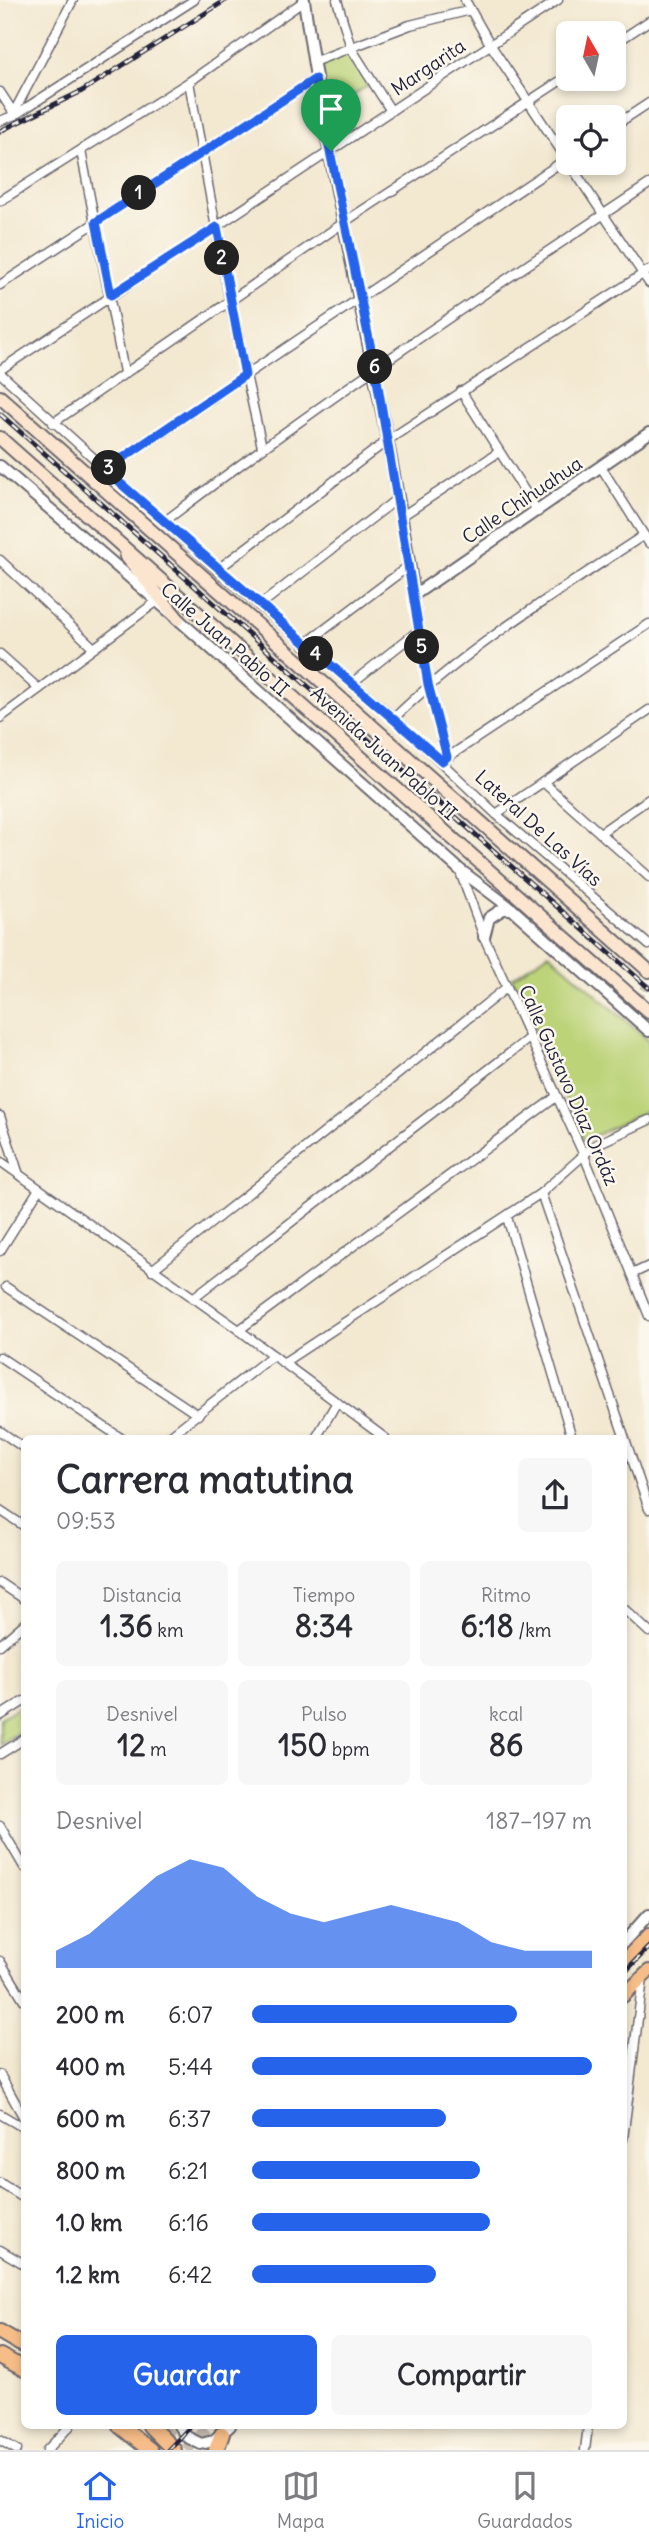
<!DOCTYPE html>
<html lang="es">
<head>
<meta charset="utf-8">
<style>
  :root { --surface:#fff; --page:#f7f7f7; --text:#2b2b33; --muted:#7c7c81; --line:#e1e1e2; --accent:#2563eb }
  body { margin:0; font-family:Delius,sans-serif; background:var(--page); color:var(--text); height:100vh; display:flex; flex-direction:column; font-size:26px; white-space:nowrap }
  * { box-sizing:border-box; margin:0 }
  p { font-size:23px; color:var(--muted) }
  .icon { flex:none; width:38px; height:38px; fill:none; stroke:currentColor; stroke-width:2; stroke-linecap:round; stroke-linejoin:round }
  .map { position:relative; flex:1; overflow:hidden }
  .panel { position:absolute; left:21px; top:1435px; width:606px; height:994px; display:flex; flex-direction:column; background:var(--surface); border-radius:10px; box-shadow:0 4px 10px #0003 }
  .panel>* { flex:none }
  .needle { width:46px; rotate:351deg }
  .tools { position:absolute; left:556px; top:21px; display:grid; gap:14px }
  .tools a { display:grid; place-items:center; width:70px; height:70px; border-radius:10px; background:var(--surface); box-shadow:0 4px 10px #0003; font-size:35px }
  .pin { position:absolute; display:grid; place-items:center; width:60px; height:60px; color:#fff; margin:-72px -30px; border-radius:50% 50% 50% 0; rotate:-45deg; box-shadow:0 0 7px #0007 }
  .pin .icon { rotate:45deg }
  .km { position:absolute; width:35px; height:35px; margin:-18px; border-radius:50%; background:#222; color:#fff; font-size:19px; line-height:35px; text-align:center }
  .round { display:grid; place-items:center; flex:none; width:74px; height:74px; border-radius:10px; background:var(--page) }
  .summary { display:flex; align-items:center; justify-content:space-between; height:119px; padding:0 35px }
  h1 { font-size:38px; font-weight:700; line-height:52px }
  .metrics { display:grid; grid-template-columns:repeat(3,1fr); gap:10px; height:119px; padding:7px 35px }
  .metrics div { display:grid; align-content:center; border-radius:10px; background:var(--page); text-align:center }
  .metrics b { font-size:30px; font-weight:700 }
  .metrics small { font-size:19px; font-weight:400 }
  .metrics p { font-size:19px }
  .chart { height:196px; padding:14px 35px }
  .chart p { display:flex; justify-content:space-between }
  .chart svg { width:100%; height:126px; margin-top:7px; fill:var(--accent); opacity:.7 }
  .cta { display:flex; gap:14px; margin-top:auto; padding:14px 35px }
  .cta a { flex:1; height:80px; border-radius:10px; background:var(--accent); color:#fff; font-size:28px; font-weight:700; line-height:80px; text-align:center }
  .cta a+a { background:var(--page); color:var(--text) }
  ul { padding:0 35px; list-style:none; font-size:23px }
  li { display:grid; grid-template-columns:112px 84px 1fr; align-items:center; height:52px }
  li i { height:18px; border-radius:9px; background:var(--accent) }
  .tabs { display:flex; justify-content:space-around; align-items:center; height:98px; border-top:2px solid var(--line); background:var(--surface); font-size:19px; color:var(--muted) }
  .tabs a { display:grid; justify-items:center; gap:4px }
  .tabs .active { color:var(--accent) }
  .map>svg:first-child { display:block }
  .green { fill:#bcd378; stroke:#6f7a5a; stroke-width:2 }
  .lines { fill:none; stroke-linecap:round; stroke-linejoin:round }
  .minor-tunnel { stroke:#c9c0b2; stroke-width:8; stroke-dasharray:8 4; stroke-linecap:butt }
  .primary-tunnel { stroke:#c9c0b2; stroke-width:12; stroke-dasharray:12 6; stroke-linecap:butt }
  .minor-casing { stroke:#6b676f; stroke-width:11 }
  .tertiary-casing { stroke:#6b676f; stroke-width:14 }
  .secondary-casing { stroke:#6b676f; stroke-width:16 }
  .primary-casing { stroke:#6b676f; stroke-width:16 }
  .trunk-casing { stroke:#6b676f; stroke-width:18 }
  .minor { stroke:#fff; stroke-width:8 }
  .tertiary { stroke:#fff; stroke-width:10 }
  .secondary { stroke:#fce5cf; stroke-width:12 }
  .primary { stroke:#f7bd88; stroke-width:12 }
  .trunk { stroke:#f7bd88; stroke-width:14 }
  .rail-casing { stroke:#22223b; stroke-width:5 }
  .rail { stroke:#fbf7ec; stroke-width:2.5; stroke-dasharray:8; stroke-linecap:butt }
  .route-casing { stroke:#fff; stroke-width:14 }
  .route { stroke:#2563eb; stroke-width:9 }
  .labels { text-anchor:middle; stroke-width:5; stroke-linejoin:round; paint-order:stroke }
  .street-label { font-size:19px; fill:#22223b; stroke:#fbf7ec }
</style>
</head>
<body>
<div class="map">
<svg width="649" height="2450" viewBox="0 0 649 2450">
  <rect width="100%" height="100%" fill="#fbf7ec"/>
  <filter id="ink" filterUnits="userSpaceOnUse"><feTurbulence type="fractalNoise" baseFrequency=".0143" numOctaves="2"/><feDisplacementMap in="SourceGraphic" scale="14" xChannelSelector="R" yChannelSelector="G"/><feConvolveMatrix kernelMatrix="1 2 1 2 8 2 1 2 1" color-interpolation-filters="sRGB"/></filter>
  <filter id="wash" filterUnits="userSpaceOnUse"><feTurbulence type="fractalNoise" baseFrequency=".00686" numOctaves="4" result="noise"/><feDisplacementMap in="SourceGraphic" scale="28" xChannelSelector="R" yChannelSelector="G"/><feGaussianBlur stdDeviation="1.57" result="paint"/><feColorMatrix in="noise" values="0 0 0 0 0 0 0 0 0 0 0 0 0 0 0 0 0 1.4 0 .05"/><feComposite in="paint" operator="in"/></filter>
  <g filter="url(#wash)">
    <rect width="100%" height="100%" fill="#f3e8d0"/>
    <g class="green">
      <polygon points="351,55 370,84 345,101 326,105 318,67 335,56"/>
      <polygon points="549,953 649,1041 649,1110 584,1141 512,978"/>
      <polygon points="24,1704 24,1729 0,1744 0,1718"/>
    </g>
  </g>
  <g filter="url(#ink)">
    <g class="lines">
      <polyline class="minor-tunnel" points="632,1011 649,981"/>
      <g class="primary-tunnel">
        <polyline points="150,2450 172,2426"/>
        <polyline points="186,2450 209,2426"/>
      </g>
      <defs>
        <g id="minor">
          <polyline points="337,0 351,48 391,111"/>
          <polyline points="465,0 490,44 649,283"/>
          <polyline points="614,44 649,21"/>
          <polyline points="313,62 410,25 471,10"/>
          <polyline points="189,82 230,303 262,447"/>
          <polyline points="0,92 15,115"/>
          <polyline points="14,112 73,0"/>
          <polyline points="0,121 15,115 194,0"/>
          <polyline points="614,126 649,103"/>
          <polyline points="81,151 124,372"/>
          <polyline points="0,201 189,82 304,1"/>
          <polyline points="0,285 315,79"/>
          <polyline points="0,370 558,0"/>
          <polyline points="0,373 217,570 394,718 496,814 649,945"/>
          <polyline points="461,391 538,512"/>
          <polyline points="53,423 346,221 569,75"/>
          <polyline points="601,467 649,543"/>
          <polyline points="95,482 105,470 569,157"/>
          <polyline points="402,516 499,452"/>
          <path d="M164,522C320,402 485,293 649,184"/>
          <polyline points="0,560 94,648"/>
          <polyline points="217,570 388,440 649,270"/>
          <polyline points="414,595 428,684 447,757"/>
          <polyline points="259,606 398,498"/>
          <polyline points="304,645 410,565"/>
          <polyline points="0,654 39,689"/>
          <polyline points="352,683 419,630"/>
          <polyline points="0,718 156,602"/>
          <path d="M394,718C468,646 558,592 644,535"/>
          <polyline points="442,761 649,624"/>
          <polyline points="543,782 649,877"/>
          <polyline points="496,814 649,710"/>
          <polyline points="600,833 649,799"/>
          <polyline points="459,869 484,937 583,1153 649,1316"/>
          <polyline points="0,1116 19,1175"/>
          <polyline points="0,1161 239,1330 385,1438"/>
          <polyline points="541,1193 649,1509"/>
          <polyline points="507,1217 572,1438"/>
          <polyline points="0,1251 39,1189"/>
          <polyline points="152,1270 506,988"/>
          <polyline points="632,1274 649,1266"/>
          <polyline points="6,1287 198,1415"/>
          <polyline points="193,1298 528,1039"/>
          <polyline points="239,1330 556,1097"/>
          <polyline points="0,1357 121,1438"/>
          <polyline points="283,1363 541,1193 595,1145 649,1120"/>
          <polyline points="0,1431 24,1448"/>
          <polyline points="167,1438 273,1355"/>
          <polyline points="316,1438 337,1402"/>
          <polyline points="0,1510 24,1526"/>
          <polyline points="0,1583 24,1599"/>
          <polyline points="623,1608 649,1632"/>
          <polyline points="0,1645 24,1624"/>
          <polyline points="0,1716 24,1701"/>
          <polyline points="0,1754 24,1739"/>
          <polyline points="0,1826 24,1867"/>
          <polyline points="0,1961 24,2000"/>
          <polyline points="0,2075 24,2118"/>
          <polyline points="0,2114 24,2128"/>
          <polyline points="623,2139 643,1978"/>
          <polyline points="0,2183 24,2198"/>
          <polyline points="0,2250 24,2264"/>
          <polyline points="0,2440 17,2450"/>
          <polyline points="47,2450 70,2426"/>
          <polyline points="585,2450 588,2426"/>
        </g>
        <g id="tertiary">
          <path d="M304,0C332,199 385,395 414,595L649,433"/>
          <polyline points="0,466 178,619 459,869 512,909 649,1031"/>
          <polyline points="484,937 489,918 503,909 512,909"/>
          <polyline points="623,1943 649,1914"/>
          <polyline points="179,2426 187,2437 201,2444 213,2441 230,2426"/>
        </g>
        <g id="secondary">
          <polyline points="0,397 649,971"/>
          <polyline points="0,438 649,1012"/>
          <polyline points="126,556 178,619"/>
        </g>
        <g id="primary">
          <polyline points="623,1961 649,1935"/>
          <polyline points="623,1996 649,1971"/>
        </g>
        <g id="trunk">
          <polyline points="0,2332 24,2346"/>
          <polyline points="0,2356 24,2369"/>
          <polyline points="120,2426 150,2450"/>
          <polyline points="150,2426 174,2450"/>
          <polyline points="216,2450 222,2434"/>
        </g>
      </defs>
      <use href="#minor" class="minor-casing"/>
      <use href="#tertiary" class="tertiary-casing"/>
      <use href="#secondary" class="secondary-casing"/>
      <use href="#primary" class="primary-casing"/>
      <use href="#trunk" class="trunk-casing"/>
      <use href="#minor" class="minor"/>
      <use href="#tertiary" class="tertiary"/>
      <use href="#secondary" class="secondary"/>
      <use href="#primary" class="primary"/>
      <use href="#trunk" class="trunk"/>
      <defs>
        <g id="rail">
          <polyline points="0,131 82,91 226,0"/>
          <polyline points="0,414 649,988"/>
          <polyline points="623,1974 649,1947"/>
          <polyline points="168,2450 191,2426"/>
        </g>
      </defs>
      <use href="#rail" class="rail-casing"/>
      <use href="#rail" class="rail"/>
    </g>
  </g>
  <g class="lines" filter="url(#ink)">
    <defs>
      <polygon id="route" points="315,79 375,368 428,684 447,757 442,761 105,470 245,375 217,227 111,295 96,222"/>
    </defs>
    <use href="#route" class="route-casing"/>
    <use href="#route" class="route"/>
  </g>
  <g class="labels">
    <g class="street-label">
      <text transform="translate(428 67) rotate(-34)" y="7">Margarita</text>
      <text transform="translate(522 500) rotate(-34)" y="7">Calle Chihuahua</text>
      <text transform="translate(225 639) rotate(41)" y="7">Calle Juan Pablo II</text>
      <text transform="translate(384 753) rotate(42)" y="7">Avenida Juan Pablo II</text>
      <text transform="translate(539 828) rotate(42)" y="7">Lateral De Las Vías</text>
      <text transform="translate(569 1085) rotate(66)" y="7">Calle Gustavo Díaz Ordáz</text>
    </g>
  </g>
</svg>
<div class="tools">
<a><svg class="needle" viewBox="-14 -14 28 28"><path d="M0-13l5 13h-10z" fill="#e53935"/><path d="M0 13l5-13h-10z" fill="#7c7c81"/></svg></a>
<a><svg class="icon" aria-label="locate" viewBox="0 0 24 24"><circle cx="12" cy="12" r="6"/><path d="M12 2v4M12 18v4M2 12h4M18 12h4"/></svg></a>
</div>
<div class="pin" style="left:331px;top:151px;background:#1e9e55"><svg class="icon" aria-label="arrive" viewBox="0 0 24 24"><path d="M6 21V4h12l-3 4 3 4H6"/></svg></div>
<b class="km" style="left:139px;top:193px">1</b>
<b class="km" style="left:222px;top:258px">2</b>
<b class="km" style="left:109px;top:468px">3</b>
<b class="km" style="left:316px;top:654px">4</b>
<b class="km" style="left:422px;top:647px">5</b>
<b class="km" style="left:375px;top:367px">6</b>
<section class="panel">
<div class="summary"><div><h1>Carrera matutina</h1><p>09:53</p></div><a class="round"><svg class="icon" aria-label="share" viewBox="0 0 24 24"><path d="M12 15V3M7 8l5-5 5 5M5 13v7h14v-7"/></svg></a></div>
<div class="metrics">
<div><p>Distancia</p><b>1.36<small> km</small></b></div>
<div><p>Tiempo</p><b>8:34</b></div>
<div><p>Ritmo</p><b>6:18<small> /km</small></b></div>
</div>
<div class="metrics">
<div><p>Desnivel</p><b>12<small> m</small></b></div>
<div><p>Pulso</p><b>150<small> bpm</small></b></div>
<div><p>kcal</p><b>86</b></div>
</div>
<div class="chart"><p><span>Desnivel</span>187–197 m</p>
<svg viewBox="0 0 160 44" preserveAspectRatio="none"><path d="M0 44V38L10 32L20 22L30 12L40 6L50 9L60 19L70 25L80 28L90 25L100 22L110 25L120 28L130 35L140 38L150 38L160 38V44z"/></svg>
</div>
<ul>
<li><b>200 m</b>6:07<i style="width:78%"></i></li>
<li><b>400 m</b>5:44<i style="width:100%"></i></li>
<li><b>600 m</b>6:37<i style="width:57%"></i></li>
<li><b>800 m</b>6:21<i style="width:67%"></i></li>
<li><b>1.0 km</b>6:16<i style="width:70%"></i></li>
<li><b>1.2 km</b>6:42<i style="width:54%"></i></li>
</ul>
<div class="cta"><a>Guardar</a><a>Compartir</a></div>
</section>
</div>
<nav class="tabs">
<a class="active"><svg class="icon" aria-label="home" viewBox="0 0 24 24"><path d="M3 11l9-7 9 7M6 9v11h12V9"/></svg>Inicio</a>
<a><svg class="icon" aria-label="map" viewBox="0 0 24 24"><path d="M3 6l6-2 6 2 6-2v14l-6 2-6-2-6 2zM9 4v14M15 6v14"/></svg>Mapa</a>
<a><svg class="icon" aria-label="saved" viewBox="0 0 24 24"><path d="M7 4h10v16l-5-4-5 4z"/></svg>Guardados</a>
</nav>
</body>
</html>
